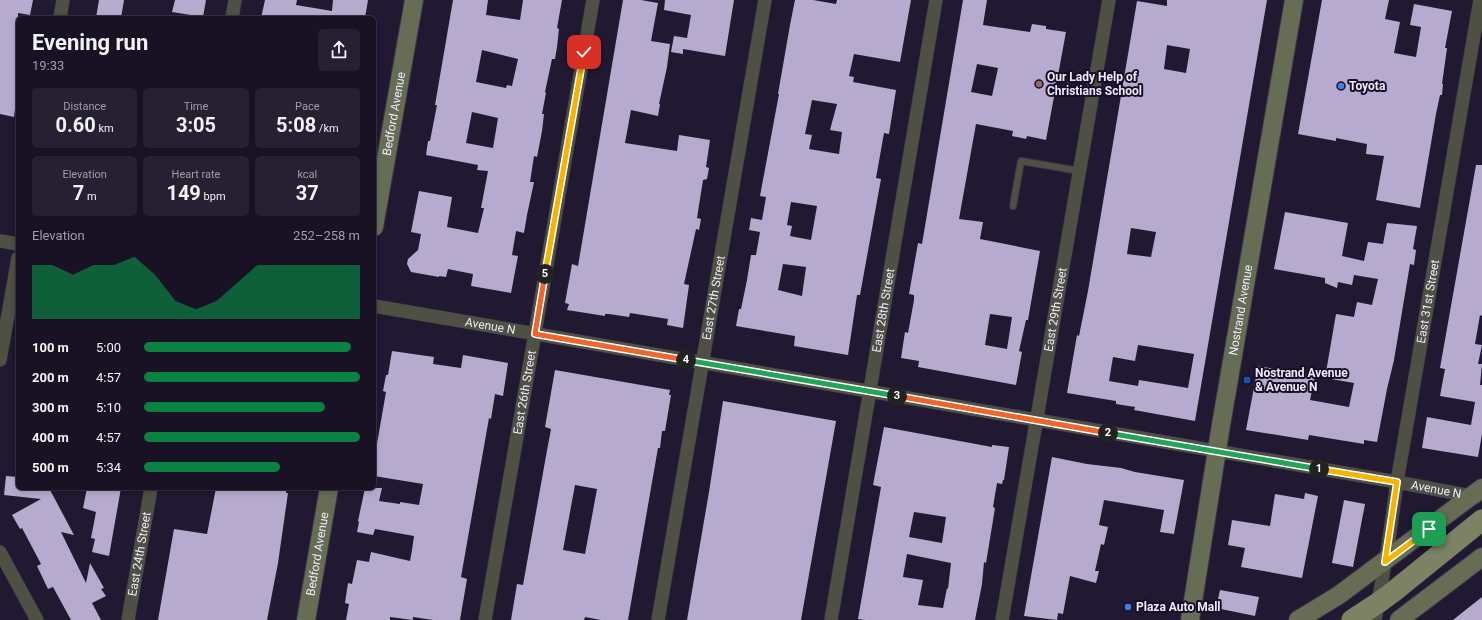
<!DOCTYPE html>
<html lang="en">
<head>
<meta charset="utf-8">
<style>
  :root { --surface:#191225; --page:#262032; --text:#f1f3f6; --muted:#9f9ea7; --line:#373242; --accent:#0b8043 }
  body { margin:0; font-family:Roboto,sans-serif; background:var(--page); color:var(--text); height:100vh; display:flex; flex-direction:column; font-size:15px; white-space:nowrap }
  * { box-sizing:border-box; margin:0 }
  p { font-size:13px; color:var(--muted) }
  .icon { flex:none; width:22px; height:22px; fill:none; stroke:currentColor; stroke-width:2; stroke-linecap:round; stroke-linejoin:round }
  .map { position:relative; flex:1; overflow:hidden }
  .side { position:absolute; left:16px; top:16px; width:360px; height:474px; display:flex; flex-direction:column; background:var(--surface); border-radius:6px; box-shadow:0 2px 6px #0003,0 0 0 1px var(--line) }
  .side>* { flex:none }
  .pin { position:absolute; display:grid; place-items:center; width:34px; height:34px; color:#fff; margin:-17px; border-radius:8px; box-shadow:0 2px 6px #0006 }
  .km { position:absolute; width:20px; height:20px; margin:-10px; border-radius:50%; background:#222; color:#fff; font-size:11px; line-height:20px; text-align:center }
  .round { display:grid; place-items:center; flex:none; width:42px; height:42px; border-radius:6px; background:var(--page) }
  .headline { display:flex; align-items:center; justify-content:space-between; height:68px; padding:0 16px }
  h1 { font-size:22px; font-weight:700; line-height:30px }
  .metrics { display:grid; grid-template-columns:repeat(3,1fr); gap:6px; height:68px; padding:4px 16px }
  .metrics div { display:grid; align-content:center; border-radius:6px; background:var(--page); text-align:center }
  .metrics b { font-size:20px; font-weight:700 }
  .metrics small { font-size:11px; font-weight:400 }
  .metrics p { font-size:11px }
  .chart { height:112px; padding:8px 16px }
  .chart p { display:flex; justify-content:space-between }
  .chart svg { width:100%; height:72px; margin-top:4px; fill:var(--accent); opacity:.7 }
  ul { padding:0 16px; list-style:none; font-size:13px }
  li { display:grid; grid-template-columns:64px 48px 1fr; align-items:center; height:30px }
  li i { height:10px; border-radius:5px; background:var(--accent) }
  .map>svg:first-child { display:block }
  .building { fill:#b6abce; fill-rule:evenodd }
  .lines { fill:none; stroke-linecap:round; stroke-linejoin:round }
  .lane-casing { stroke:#3e354d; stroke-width:8 }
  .street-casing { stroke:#3e354d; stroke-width:14 }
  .secondary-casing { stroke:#3e354d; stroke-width:20 }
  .primary-casing { stroke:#3e354d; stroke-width:22 }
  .lane { stroke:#4d5042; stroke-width:6 }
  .street { stroke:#4d5042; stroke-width:13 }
  .secondary { stroke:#676c55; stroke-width:18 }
  .primary { stroke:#7c8264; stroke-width:21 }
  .split-1-casing { stroke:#fff; stroke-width:8 }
  .split-2-casing { stroke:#fff; stroke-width:8 }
  .split-3-casing { stroke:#fff; stroke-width:8 }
  .split-4-casing { stroke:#fff; stroke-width:8 }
  .split-5-casing { stroke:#fff; stroke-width:8 }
  .split-6-casing { stroke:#fff; stroke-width:8 }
  .split-1 { stroke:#f5b400; stroke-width:5 }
  .split-2 { stroke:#22a559; stroke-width:5 }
  .split-3 { stroke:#f0652b; stroke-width:5 }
  .split-4 { stroke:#22a559; stroke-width:5 }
  .split-5 { stroke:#f0652b; stroke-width:5 }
  .split-6 { stroke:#f5b400; stroke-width:5 }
  .education-dot { fill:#8d6e63; stroke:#180f27; stroke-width:1.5 }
  .shop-dot { fill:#3f7fe0; stroke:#180f27; stroke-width:1.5 }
  .transit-dot { fill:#1a4fb4; stroke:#180f27; stroke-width:1.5 }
  .labels { text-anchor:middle; stroke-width:4; stroke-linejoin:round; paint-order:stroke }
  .poi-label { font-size:12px; font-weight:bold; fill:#efeafb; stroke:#180f27; text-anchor:start }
  .street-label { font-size:12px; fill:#efeafb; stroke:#180f27 }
</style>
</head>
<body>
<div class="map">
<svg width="1482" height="620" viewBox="0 0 1482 620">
  <rect width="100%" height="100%" fill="#211831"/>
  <g class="building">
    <polygon points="0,0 33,0 30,15 18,13 18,84 14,117 0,114"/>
    <polygon points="99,0 124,0 121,18 96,18"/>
    <polygon points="175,0 206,0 203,17 172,12"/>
    <polygon points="265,0 297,0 296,5 332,11 333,0 368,0 365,18 261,18"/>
    <path d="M453,0H488L486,15L520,20L523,0H562L557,28L559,29L557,47L555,59H552L545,92L546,93L542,114H544L542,131L537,157L534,156L530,182H534L527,215L524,233L516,231L512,255L518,256L511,293L471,286L473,274L448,269L446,277L439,276V277L411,272L407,264L408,259L418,250L421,234L411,232L419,191L452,197L447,227L478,233L484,208H481L488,171L477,170L478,165L426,155L428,141H430L437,105H435ZM482,50L518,59L512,86L507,85L506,88L476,82ZM472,112L498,118L493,148L466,143Z"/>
    <polygon points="623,0 641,0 658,3 651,41 670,44 667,67 659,104 660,104 658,116 631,110 625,143 677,151 679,135 710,140 706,167 709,168 707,179 703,180 697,218 701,219 699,230 696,229 684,284 689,285 683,328 667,325 668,319 630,313 629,317 609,314 605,314 605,316 567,310 569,304 565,303 572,264 578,266"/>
    <polygon points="665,0 734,0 725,56 683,49 683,54 671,52 674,36 687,38 691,15 664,10"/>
    <path d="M795,0H813L836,4L837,0H911L900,62L854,54L849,76L854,77L853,82L896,90L889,134L884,133L876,178L881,179L860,295H857L848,355L794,346L795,336L736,326L739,309H741L747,280L751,255H756L760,232L749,230L751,218L762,220L766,197L760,196L779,94H778L790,25ZM812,100L837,104L830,130L842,132L839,154L809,149L812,135L805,134ZM791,202L817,206L811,240L790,236L792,226L787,225ZM783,264L806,267L802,296L778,290Z"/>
    <path d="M963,0H987L983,25L1030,32L1032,24L1046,26V29L1066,32L1046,140L1027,136L1026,139L1012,136L1013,131L976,124L959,219L983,222L980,239L1040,251L1028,320H1026L1019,351L1022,352L1016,385L918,367L919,361L901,358L905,332L908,333L914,300V295L909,294L918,243L922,244ZM977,64L998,68L992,96L971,92ZM990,314L1012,317L1007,349L985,345Z"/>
    <path d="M1167,0H1267L1195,421L1134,410L1135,407L1116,404V401L1067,393L1077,335L1079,336L1088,291L1137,1L1167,6ZM1167,45L1190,49L1186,73L1164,69ZM1131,228L1156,232L1151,257L1127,254ZM1138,345L1194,354L1188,388L1139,380L1138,386L1109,381L1113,357L1135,361Z"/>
    <polygon points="1322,0 1389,0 1385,19 1400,22 1394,53 1416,57 1421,27 1410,25 1414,4 1452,11 1445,48 1447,48 1442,84 1443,84 1442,95 1440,95 1436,114 1420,208 1376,200 1384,156 1366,154 1367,144 1336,138 1336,141 1298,134"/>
    <polygon points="1476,165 1482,165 1482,316 1480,315 1475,344 1482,345 1478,364 1482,364 1480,385 1482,385 1482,434 1478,457 1422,448 1427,417 1471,425 1475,402 1440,396 1445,369 1440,368"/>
    <polygon points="1285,212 1348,223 1342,256 1364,261 1368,242 1383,244 1387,223 1417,226 1413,249 1416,250 1414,265 1410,264 1394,360 1387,389 1377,442 1364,440 1364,444 1309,435 1308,440 1246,430 1258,366 1315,376 1310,400 1349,407 1354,383 1325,378 1336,314 1354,317 1357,302 1372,305 1378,279 1354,275 1352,285 1338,282 1337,288 1325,283 1325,278 1274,269"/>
    <polygon points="392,351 434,357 433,364 461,368 463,355 508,363 503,396 495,394 491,419 489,418 461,577 467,579 460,620 433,620 413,617 413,620 390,617 390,620 346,620 349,604 345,603 348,583 352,584 357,560 369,562 371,552 410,561 412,550 414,536 375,529 373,535 357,532 359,522 358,521 365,488 382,488 379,501 400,504 400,502 419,505 423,484 374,476 374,461 386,392 383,391 386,375 388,375"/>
    <path d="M555,370L670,390L669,395H671L665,431H662L660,448H658L628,620H601L585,617L584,620H511L517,584L523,585L546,456L551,429L545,427ZM575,485L597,489L585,554L563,550Z"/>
    <polygon points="723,401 836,421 801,620 687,620 709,492"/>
    <path d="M884,427L992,447V445L1009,447L1004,480H1003L1002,484L997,483L993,507L995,508L986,563L984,562L982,584L975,620H865L858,619L881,487L873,485ZM914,512L946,517L942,543L909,537ZM907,554L951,563L948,589L947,588L943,608L918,605L923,580L903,577Z"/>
    <polygon points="1052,457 1087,464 1121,468 1135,472 1184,480 1174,534 1160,532 1164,510 1104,500 1099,525 1108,527 1104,545 1101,544 1095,571 1099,571 1096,583 1070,576 1063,614 1058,613 1057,620 1024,616"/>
    <polygon points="6,476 18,477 18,488 49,488 74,535 61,532 86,583 90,563 104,588 101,589 106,596 92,603 101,620 71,620 53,587 48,589 37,566 41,564 22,528 20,529 12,515 41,499 4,495"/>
    <polygon points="87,488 121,488 109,556 92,552 95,539 91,538 96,512 83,508"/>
    <polygon points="216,488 231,488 243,490 244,488 268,488 286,491 286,493 288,493 278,563 267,620 158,620 174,529 207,534"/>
    <polygon points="1305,493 1318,496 1302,578 1241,567 1245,548 1228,545 1232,520 1270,526 1275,494 1304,499"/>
    <polygon points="1344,500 1365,504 1353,567 1332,563"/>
    <polygon points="1220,590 1259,597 1255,616 1216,608"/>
    <polygon points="1482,597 1482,620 1453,620 1468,608"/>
  </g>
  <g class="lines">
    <defs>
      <polyline id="lane" points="1013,206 1021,161 1080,171"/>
      <g id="street">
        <polyline points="60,18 63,0"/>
        <polyline points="232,18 235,0"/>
        <polyline points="0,241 18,244"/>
        <path id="s1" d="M374,306L1397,482L1476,497"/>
        <polyline points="0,360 18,258"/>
        <polyline points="0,552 37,620"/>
        <path id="s2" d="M128,620L151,488"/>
        <path id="s3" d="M485,620L593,0"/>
        <path id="s4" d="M658,620L765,0"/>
        <path id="s5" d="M831,620L936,0"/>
        <path id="s6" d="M1002,620L1109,0"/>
        <path id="s7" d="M1375,620L1388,546L1397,482L1480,0"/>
      </g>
      <g id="secondary">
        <path id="s8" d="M374,227L414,0"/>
        <path id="s9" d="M306,620L329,488"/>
        <path id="s10" d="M1190,620L1220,431L1294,0"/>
        <polyline points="1298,620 1339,595 1482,488"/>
        <polyline points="1399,620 1482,557"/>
      </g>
      <polyline id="primary" points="1352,620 1378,603 1393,592 1482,520"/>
    </defs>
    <use href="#lane" class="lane-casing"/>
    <use href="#street" class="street-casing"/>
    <use href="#secondary" class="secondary-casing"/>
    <use href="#primary" class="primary-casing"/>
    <use href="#lane" class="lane"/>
    <use href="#street" class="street"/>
    <use href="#secondary" class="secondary"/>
    <use href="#primary" class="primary"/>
  </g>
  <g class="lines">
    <defs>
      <polyline id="split-1" points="1319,469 1397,482 1385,562 1429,529"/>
      <polyline id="split-2" points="1108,433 1319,469"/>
      <polyline id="split-3" points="897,396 1108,433"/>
      <polyline id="split-4" points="686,360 897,396"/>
      <polyline id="split-5" points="545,274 535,334 686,360"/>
      <polyline id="split-6" points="545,274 584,52"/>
    </defs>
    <use href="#split-1" class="split-1-casing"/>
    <use href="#split-2" class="split-2-casing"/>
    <use href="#split-3" class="split-3-casing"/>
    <use href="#split-4" class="split-4-casing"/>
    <use href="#split-5" class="split-5-casing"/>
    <use href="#split-6" class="split-6-casing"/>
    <use href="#split-1" class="split-1"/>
    <use href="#split-2" class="split-2"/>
    <use href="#split-3" class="split-3"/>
    <use href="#split-4" class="split-4"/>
    <use href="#split-5" class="split-5"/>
    <use href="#split-6" class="split-6"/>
  </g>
  <circle class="education-dot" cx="1039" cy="84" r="4"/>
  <g class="shop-dot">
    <circle cx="1341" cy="86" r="4"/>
    <circle cx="1128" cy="607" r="4"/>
  </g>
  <rect class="transit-dot" x="1243" y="376" width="8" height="8" rx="2"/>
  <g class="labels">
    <g class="poi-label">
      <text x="1047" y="81">Our Lady Help of<tspan x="1047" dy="14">Christians School</tspan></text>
      <text x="1349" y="90">Toyota</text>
      <text x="1255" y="377">Nostrand Avenue<tspan x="1255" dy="14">&amp; Avenue N</tspan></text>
      <text x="1136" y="611">Plaza Auto Mall</text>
    </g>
    <g class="street-label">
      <text dy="4" stroke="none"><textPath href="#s8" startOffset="115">Bedford Avenue</textPath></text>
      <text dy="4" stroke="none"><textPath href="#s4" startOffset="327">East 27th Street</textPath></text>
      <text dy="4" stroke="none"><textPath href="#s7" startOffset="323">East 31st Street</textPath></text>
      <text dy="4" stroke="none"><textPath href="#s5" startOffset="314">East 28th Street</textPath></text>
      <text dy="4" stroke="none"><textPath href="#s6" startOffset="315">East 29th Street</textPath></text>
      <text dy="4" stroke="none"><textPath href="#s10" startOffset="314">Nostrand Avenue</textPath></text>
      <text dy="4" stroke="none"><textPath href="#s1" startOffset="118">Avenue N</textPath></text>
      <text dy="4" stroke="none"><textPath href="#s3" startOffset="231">East 26th Street</textPath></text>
      <text dy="4" stroke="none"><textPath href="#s1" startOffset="1078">Avenue N</textPath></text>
      <text dy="4" stroke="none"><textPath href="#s2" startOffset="67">East 24th Street</textPath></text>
      <text dy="4" stroke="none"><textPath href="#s9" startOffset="67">Bedford Avenue</textPath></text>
    </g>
  </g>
</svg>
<div class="pin" style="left:1429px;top:529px;background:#1e9e55"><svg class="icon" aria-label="arrive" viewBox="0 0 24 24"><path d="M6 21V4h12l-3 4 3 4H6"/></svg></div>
<div class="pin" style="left:584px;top:52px;background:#d93025"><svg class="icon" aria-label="check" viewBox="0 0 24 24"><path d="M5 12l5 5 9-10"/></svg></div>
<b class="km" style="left:1319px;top:469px">1</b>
<b class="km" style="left:1108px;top:433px">2</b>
<b class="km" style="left:897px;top:396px">3</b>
<b class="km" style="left:686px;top:360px">4</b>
<b class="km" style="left:545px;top:274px">5</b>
<section class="side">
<div class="headline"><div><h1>Evening run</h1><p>19:33</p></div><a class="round"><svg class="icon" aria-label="share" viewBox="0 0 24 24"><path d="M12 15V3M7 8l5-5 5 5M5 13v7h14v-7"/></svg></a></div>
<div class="metrics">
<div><p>Distance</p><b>0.60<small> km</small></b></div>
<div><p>Time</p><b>3:05</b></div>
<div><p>Pace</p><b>5:08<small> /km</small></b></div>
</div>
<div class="metrics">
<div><p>Elevation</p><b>7<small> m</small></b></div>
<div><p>Heart rate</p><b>149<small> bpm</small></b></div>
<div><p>kcal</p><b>37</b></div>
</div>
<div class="chart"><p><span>Elevation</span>252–258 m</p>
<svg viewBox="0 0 160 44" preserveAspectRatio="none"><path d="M0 44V11L10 11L20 17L30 11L40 11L50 6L60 17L70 33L80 38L90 33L100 22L110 11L120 11L130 11L140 11L150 11L160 11V44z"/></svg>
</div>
<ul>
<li><b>100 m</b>5:00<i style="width:96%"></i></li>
<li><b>200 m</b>4:57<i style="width:100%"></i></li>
<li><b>300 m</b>5:10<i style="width:84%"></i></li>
<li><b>400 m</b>4:57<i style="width:100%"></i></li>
<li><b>500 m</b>5:34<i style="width:63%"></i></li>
</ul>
</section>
</div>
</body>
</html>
